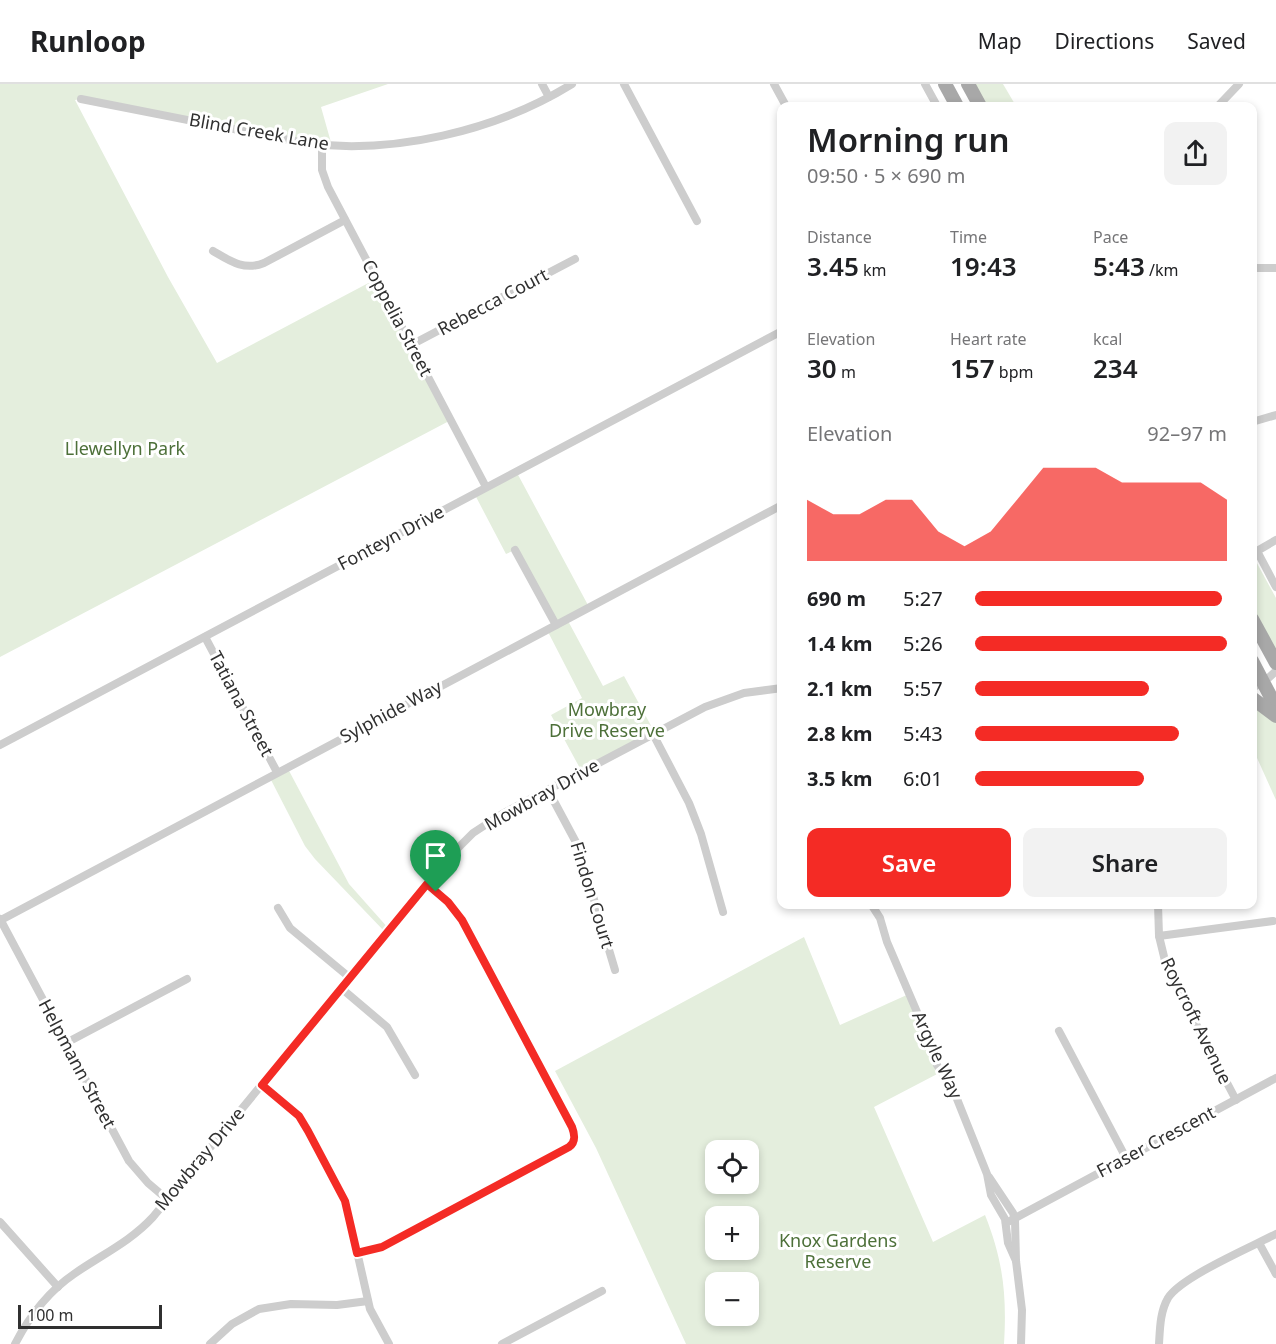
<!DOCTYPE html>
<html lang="en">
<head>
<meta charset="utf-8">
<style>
  :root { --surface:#fff; --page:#f2f2f2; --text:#202124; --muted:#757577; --line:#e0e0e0; --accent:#f42b25 }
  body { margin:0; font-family:"Noto Sans",sans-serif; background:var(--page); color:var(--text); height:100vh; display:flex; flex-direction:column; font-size:22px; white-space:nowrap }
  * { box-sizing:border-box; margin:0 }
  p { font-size:20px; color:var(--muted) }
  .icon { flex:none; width:33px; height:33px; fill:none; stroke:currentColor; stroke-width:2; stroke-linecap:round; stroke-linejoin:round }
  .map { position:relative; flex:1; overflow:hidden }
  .drawer { position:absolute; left:777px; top:18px; width:480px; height:807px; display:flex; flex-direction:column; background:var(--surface); border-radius:12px; box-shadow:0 3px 9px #0003 }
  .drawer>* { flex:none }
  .tools { position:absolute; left:705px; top:1056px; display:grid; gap:12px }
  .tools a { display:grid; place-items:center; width:54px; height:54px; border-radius:12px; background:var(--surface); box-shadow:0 3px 9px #0003; font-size:30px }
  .scale { position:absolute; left:18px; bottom:15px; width:144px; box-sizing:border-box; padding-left:6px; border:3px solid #303030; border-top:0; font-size:16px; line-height:21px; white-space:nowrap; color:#303030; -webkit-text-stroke:4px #fff; paint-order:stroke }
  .pin { position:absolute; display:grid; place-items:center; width:51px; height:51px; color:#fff; margin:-62px -26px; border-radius:50% 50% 50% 0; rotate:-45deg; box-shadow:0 0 6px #0007 }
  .pin .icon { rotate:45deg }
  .round { display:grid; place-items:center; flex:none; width:63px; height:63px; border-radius:12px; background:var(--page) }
  .summary { display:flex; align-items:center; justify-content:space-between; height:102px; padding:0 30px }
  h1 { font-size:33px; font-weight:600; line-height:45px }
  .stats { display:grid; grid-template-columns:repeat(3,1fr); gap:9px; height:102px; padding:6px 30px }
  .stats div { display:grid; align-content:center }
  .stats b { font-size:26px; font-weight:600 }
  .stats small { font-size:16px; font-weight:400 }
  .stats p { font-size:16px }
  .chart { height:168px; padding:12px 30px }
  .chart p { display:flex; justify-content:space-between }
  .chart svg { width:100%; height:108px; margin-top:6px; fill:var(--accent); opacity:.7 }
  .primary-button { display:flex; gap:12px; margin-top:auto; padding:12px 30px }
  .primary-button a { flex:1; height:69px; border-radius:12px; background:var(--accent); color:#fff; font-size:24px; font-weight:600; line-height:69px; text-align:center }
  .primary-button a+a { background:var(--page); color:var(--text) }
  ul { padding:0 30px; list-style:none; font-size:20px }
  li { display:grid; grid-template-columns:96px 72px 1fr; align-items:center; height:45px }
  li i { height:15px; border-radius:8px; background:var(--accent) }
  header { display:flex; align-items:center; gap:36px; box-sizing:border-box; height:84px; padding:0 30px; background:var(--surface); border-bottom:2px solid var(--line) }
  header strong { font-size:28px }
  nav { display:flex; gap:33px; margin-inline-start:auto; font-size:21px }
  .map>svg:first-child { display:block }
  .green { fill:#e4eedd; fill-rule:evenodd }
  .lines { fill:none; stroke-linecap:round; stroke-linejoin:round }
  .street { stroke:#cdcdcd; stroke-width:8 }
  .primary { stroke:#a8a8a8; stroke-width:14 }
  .route-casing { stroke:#fff; stroke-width:12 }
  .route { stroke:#f42b25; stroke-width:8 }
  .labels { text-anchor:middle; stroke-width:6; stroke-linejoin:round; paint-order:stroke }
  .street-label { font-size:18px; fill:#303030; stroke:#fff }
  .park-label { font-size:18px; fill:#4d7039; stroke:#fff }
</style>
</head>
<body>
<header>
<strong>Runloop</strong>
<nav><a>Map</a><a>Directions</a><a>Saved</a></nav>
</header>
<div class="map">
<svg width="1276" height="1260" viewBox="0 0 1276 1260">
  <rect width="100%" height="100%" fill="#fff"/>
  <g class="green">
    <polygon points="0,0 388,0 321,23 332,62 81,15 75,16 168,193 217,279 376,195 451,336 0,573"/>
    <polygon points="968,0 1003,0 1016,22 980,22"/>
    <polygon points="516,387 589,523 567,535 603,602 624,592 655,649 582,688 551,631 582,614 547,546 555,541 515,466 506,470 474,409"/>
    <polygon points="1252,470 1276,514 1276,579 1253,535"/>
    <polygon points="1252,614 1276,632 1276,716 1253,665"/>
    <polygon points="287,683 349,800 389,845 386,849 315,775 305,762 269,692"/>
    <path d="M804,853L840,941L909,910L941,988L874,1023L933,1158L985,1131C1003,1176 1007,1211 1004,1260H686L596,1064L555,987ZM716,1066H748V1100H716ZM716,1132H748V1166H716ZM716,1198H748V1232H716Z"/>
  </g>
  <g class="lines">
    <g class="street">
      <polyline points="542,0 549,13"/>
      <polyline points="624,0 697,137"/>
      <polyline points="774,0 786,22"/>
      <polyline points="925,0 937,22"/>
      <path d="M81,15L304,59C393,71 496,47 572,0"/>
      <polyline points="1218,22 1239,0"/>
      <polyline points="322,61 322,86 328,103 486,403"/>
      <path d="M213,167C230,177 244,187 264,179L345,136"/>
      <polyline points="1252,184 1276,184"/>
      <polyline points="411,261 575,175"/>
      <polyline points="1252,338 1276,331"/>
      <polyline points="1276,456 1257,467 1276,503"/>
      <polyline points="515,466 556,541"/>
      <polyline points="205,553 277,688"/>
      <polyline points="1252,604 1264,598 1276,587"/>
      <polyline points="653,650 689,719 701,750 723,828"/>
      <polyline points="0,661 782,247"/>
      <polyline points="548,706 578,762 615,886"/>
      <polyline points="871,820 880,834 887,858 926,949 937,981 955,1010 987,1090 991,1111 1005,1135 1008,1159 1016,1177"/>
      <polyline points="1158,820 1159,852 1167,885 1236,1016"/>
      <polyline points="278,824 290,844 349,893"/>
      <polyline points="0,835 129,1077 148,1099 168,1116"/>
      <polyline points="1,836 782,421"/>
      <polyline points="1159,852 1273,837"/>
      <polyline points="341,904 387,943 415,991"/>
      <polyline points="1059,947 1126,1074"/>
      <polyline points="66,959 187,895"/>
      <polyline points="262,1001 293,1026 304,1039 341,1108 348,1128 370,1225 389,1260"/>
      <polyline points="989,1093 1013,1129 1015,1136 1016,1177 1022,1226 1021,1260"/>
      <polyline points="0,1138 58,1203"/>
      <polyline points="1006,1139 1276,994"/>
      <polyline points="1259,1159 1276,1190"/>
      <path d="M357,1169L382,1163L569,1063C575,1057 575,1051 572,1043L462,836L448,818L427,800"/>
      <path d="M15,1260C29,1233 49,1207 74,1190C101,1171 130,1158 153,1133L447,775L473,749L502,730L705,623L744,609L782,604"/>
      <polyline points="210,1260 232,1240 259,1225 291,1220 337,1221 368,1217"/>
      <polyline points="502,1260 602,1207"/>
      <path d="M1159,1260C1160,1244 1160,1228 1168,1214C1181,1193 1251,1163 1276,1150"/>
    </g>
    <g class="primary">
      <polyline points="945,0 957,22"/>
      <polyline points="968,0 980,22"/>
      <polyline points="1252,535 1276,579"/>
      <polyline points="1252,577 1276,623"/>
      <polyline points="1252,614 1276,632"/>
    </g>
  </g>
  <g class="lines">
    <defs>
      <path id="route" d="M427,800L448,818L462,836L572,1043C575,1051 576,1058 569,1063L382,1163L357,1169L345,1117L308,1047L299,1032L262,1001Z"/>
    </defs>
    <use href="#route" class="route-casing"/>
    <use href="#route" class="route"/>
  </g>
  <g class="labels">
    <g class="street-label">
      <text transform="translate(259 48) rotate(10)" y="6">Blind Creek Lane</text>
      <text transform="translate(493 218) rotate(-28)" y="6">Rebecca Court</text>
      <text transform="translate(397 234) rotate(62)" y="6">Coppelia Street</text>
      <text transform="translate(391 454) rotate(-28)" y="6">Fonteyn Drive</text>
      <text transform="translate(241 620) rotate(62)" y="6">Tatiana Street</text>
      <text transform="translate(391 628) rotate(-28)" y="6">Sylphide Way</text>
      <text transform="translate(542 711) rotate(-29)" y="6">Mowbray Drive</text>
      <text transform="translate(592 811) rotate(73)" y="6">Findon Court</text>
      <text transform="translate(1196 937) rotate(64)" y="6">Roycroft Avenue</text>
      <text transform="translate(937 971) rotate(65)" y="6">Argyle Way</text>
      <text transform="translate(77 980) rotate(62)" y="6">Helpmann Street</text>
      <text transform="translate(1156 1058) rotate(-28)" y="6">Fraser Crescent</text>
      <text transform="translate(200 1075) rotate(-50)" y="6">Mowbray Drive</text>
    </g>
    <g class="park-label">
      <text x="125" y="371">Llewellyn Park</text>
      <text x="607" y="632">Mowbray<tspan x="607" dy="21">Drive Reserve</tspan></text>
      <text x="838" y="1163">Knox Gardens<tspan x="838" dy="21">Reserve</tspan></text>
    </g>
  </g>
</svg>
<div class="tools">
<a><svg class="icon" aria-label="locate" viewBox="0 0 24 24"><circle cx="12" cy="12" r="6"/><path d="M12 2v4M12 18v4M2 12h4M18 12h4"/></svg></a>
<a>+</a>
<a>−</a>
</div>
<div class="scale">100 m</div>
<div class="pin" style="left:436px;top:808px;background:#1e9e55"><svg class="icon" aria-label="arrive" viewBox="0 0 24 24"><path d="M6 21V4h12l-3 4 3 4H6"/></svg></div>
<section class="drawer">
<div class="summary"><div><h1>Morning run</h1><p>09:50 · 5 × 690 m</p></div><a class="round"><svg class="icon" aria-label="share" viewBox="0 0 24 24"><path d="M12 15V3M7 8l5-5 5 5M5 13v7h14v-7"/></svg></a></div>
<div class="stats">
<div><p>Distance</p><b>3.45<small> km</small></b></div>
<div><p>Time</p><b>19:43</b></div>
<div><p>Pace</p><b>5:43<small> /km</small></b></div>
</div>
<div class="stats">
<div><p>Elevation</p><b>30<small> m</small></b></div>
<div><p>Heart rate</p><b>157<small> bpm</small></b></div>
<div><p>kcal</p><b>234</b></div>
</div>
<div class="chart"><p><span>Elevation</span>92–97 m</p>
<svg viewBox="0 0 160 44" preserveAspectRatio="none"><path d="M0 44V19L10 25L20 25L30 19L40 19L50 32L60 38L70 32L80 19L90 6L100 6L110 6L120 12L130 12L140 12L150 12L160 19V44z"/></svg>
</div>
<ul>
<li><b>690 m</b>5:27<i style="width:98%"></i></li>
<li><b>1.4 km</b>5:26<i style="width:100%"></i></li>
<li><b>2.1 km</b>5:57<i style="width:69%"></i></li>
<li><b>2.8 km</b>5:43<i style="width:81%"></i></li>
<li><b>3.5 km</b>6:01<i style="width:67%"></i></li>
</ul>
<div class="primary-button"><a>Save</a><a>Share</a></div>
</section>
</div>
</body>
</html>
